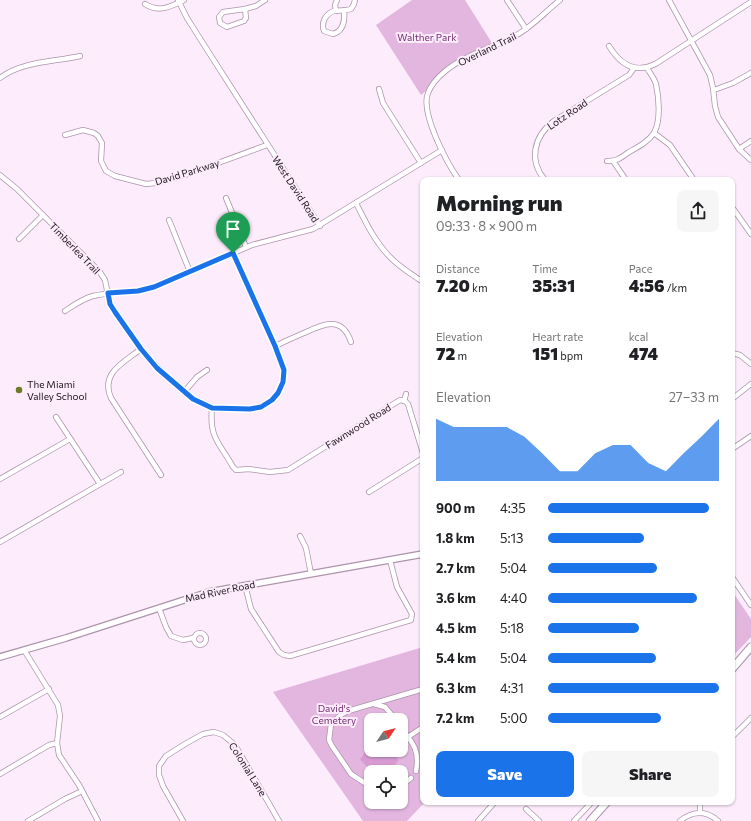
<!DOCTYPE html>
<html lang="en">
<head>
<meta charset="utf-8">
<style>
  :root { --surface:#fff; --page:#f6f6f6; --text:#202124; --muted:#757577; --accent:#1a73e8 }
  body { margin:0; font-family:Commissioner,sans-serif; background:var(--page); color:var(--text); height:100vh; display:flex; flex-direction:column; font-size:15px; white-space:nowrap }
  * { box-sizing:border-box; margin:0 }
  p { font-size:13px; color:var(--muted) }
  .icon { flex:none; width:22px; height:22px; fill:none; stroke:currentColor; stroke-width:2; stroke-linecap:round; stroke-linejoin:round }
  .map { position:relative; flex:1; overflow:hidden }
  .sheet { position:absolute; left:420px; top:177px; width:315px; height:628px; display:flex; flex-direction:column; background:var(--surface); border-radius:8px; box-shadow:0 1px 3px #0004 }
  .sheet>* { flex:none }
  .needle { width:26px; rotate:55deg }
  .tools { position:absolute; left:364px; top:713px; display:grid; gap:8px }
  .tools a { display:grid; place-items:center; width:44px; height:44px; border-radius:8px; background:var(--surface); box-shadow:0 1px 3px #0004; font-size:20px }
  .pin { position:absolute; display:grid; place-items:center; width:34px; height:34px; color:#fff; margin:-41px -17px; border-radius:50% 50% 50% 0; rotate:-45deg; box-shadow:0 0 4px #0007 }
  .pin .icon { rotate:45deg }
  .round { display:grid; place-items:center; flex:none; width:42px; height:42px; border-radius:8px; background:var(--page) }
  .headline { display:flex; align-items:center; justify-content:space-between; height:68px; padding:0 16px }
  h1 { font-size:22px; font-weight:800; line-height:30px }
  .stats { display:grid; grid-template-columns:repeat(3,1fr); gap:6px; height:68px; padding:4px 16px }
  .stats div { display:grid; align-content:center }
  .stats b { font-size:17px; font-weight:800 }
  .stats small { font-size:11px; font-weight:400 }
  .stats p { font-size:11px }
  .chart { height:112px; padding:8px 16px }
  .chart p { display:flex; justify-content:space-between }
  .chart svg { width:100%; height:72px; margin-top:4px; fill:var(--accent); opacity:.7 }
  .cta { display:flex; gap:8px; margin-top:auto; padding:8px 16px }
  .cta a { flex:1; height:46px; border-radius:8px; background:var(--accent); color:#fff; font-size:16px; font-weight:800; line-height:46px; text-align:center }
  .cta a+a { background:var(--page); color:var(--text) }
  ul { padding:0 16px; list-style:none; font-size:13px }
  li { display:grid; grid-template-columns:64px 48px 1fr; align-items:center; height:30px }
  li i { height:10px; border-radius:5px; background:var(--accent) }
  .map>svg:first-child { display:block }
  .green { fill:#e3b6df; fill-rule:evenodd }
  .water { fill:#d89bd3 }
  .lines { fill:none; stroke-linecap:round; stroke-linejoin:round }
  .minor-casing { stroke:#ad94ab; stroke-width:6 }
  .tertiary-casing { stroke:#ad94ab; stroke-width:8 }
  .primary-casing { stroke:#ad94ab; stroke-width:9 }
  .minor { stroke:#fff; stroke-width:4.5 }
  .tertiary { stroke:#fff; stroke-width:5.5 }
  .primary { stroke:#fff; stroke-width:7 }
  .route-casing { stroke:#fff; stroke-width:8 }
  .route { stroke:#1a73e8; stroke-width:5 }
  .poi-dot { fill:#6c7b28; stroke:#fdecfb; stroke-width:1.5 }
  .labels { text-anchor:middle; stroke-width:4; stroke-linejoin:round; paint-order:stroke }
  .park-label { font-size:10px; fill:#752e73; stroke:#fdecfb }
  .street-label { font-size:10px; fill:#1e151d; stroke:#fdecfb }
  .poi-label { font-size:10px; fill:#1e151d; stroke:#fdecfb; text-anchor:start }
</style>
</head>
<body>
<div class="map">
<svg width="751" height="821" viewBox="0 0 751 821">
  <rect width="100%" height="100%" fill="#fdecfb"/>
  <g class="green">
    <path d="M412,0H465L492,43C479,49 464,54 452,64C441,73 433,86 421,95L376,25Z"/>
    <polygon points="732,591 751,619 751,637 732,657"/>
    <path d="M423,647V802H425L407,821H363L273,692ZM371,720H401V750H371ZM371,772H401V802H371Z"/>
  </g>
  <path class="water" d="M371,745V750H392L397,756L398,761L389,772C374,772 370,771 360,759L364,754L365,748Z"/>
  <g class="lines">
    <defs>
      <g id="minor">
        <polyline points="178,0 187,18 206,48 320,226"/>
        <polyline points="507,0 526,29"/>
        <polyline points="669,0 710,75 713,88 715,106 718,117 739,149 751,160"/>
        <path d="M145,4C159,13 170,7 184,0"/>
        <polygon points="245,9 246,18 244,21 227,27 220,23 219,17 223,12"/>
        <polyline points="245,9 256,6 265,0"/>
        <path d="M344,10C345,20 344,31 333,34L324,31C321,23 325,14 334,11C339,10 345,11 351,9L354,4L355,0"/>
        <polyline points="336,11 335,5 337,0"/>
        <path d="M609,46C620,64 635,75 657,63L751,2"/>
        <path d="M0,78C22,61 54,62 80,56"/>
        <polyline points="379,89 383,103 421,163"/>
        <polyline points="714,90 733,83 751,73"/>
        <polyline points="654,133 670,145 694,180"/>
        <polyline points="65,135 83,130 94,133 98,136 102,143 101,161 106,171 115,176 146,184 156,183 177,178 267,145"/>
        <polyline points="739,149 751,141"/>
        <path d="M607,161C616,162 622,157 629,152C638,147 648,142 654,133C661,120 659,98 656,84C654,78 650,73 647,68"/>
        <polyline points="613,161 626,180"/>
        <polyline points="0,175 17,189 99,271 105,280 109,300 115,312 141,349 151,361 169,378 193,399 211,408 255,408 267,404 278,393 283,381 283,370 275,346 233,253"/>
        <path d="M459,180C447,163 420,113 428,93C434,77 453,64 468,57C483,49 500,44 515,36C532,27 545,12 560,0"/>
        <path d="M545,180C528,160 534,136 554,121L629,75L634,68"/>
        <polyline points="226,198 246,247"/>
        <path d="M356,203C365,221 375,242 390,257C398,266 410,273 420,280"/>
        <polyline points="732,207 751,234"/>
        <polyline points="169,220 190,272"/>
        <polyline points="19,239 43,215"/>
        <path d="M65,311C74,305 82,299 93,296C104,293 116,293 127,292C138,292 148,289 158,286L252,245L313,229L442,150"/>
        <path d="M275,346C284,342 294,337 304,333C323,324 342,315 351,342"/>
        <path d="M141,349C124,362 100,373 111,398L161,475"/>
        <polyline points="732,353 740,355 751,364"/>
        <polyline points="185,391 197,377 207,370"/>
        <polyline points="732,399 751,384"/>
        <polyline points="404,401 406,394"/>
        <path d="M212,408C209,439 220,443 233,467L236,470L249,469L270,472L288,470L400,400L405,401L408,404L423,453"/>
        <polyline points="56,417 100,484"/>
        <polyline points="732,449 751,436"/>
        <polyline points="0,479 70,439"/>
        <polyline points="369,492 423,458"/>
        <polyline points="300,536 306,548 311,574"/>
        <polyline points="0,542 121,472"/>
        <polyline points="732,577 751,605"/>
        <polyline points="245,585 251,609 279,652 284,655 290,656 411,620 412,614 397,587 390,560"/>
        <polyline points="159,608 166,627 171,636 183,640 193,638"/>
        <circle cx="200" cy="639" r="6"/>
        <polyline points="24,650 58,705 60,716 57,743 59,755 79,785 98,821"/>
        <polyline points="374,704 385,707 396,720"/>
        <polyline points="0,717 49,689"/>
        <path d="M401,727C413,743 420,751 416,771"/>
        <polyline points="408,737 423,727"/>
        <polyline points="732,737 751,718"/>
        <polyline points="0,774 49,745 57,743"/>
        <polyline points="401,786 411,778"/>
        <polyline points="371,787 351,774 332,746 329,740 331,724 342,714 348,711 423,689"/>
        <polyline points="700,802 700,813"/>
        <polyline points="526,809 539,821"/>
        <polyline points="28,821 65,799 82,791"/>
        <polyline points="183,821 163,786 159,775 159,766 166,756 185,744 203,734 214,732 223,735 235,745 279,821"/>
        <polyline points="478,821 495,802"/>
        <polyline points="574,821 592,802"/>
        <path d="M680,821C692,811 706,810 718,821"/>
      </g>
      <polyline id="tertiary" points="0,657 66,638 209,592 423,554"/>
      <g id="primary">
        <polyline points="732,669 751,647"/>
        <polyline points="590,821 607,802"/>
      </g>
    </defs>
    <use href="#minor" class="minor-casing"/>
    <use href="#tertiary" class="tertiary-casing"/>
    <use href="#primary" class="primary-casing"/>
    <use href="#minor" class="minor"/>
    <use href="#tertiary" class="tertiary"/>
    <use href="#primary" class="primary"/>
  </g>
  <g class="lines">
    <defs>
      <polygon id="route" points="233,253 275,346 284,370 283,382 278,393 272,400 261,407 250,409 212,408 193,399 157,368 141,349 115,312 110,304 108,293 138,291 154,287"/>
    </defs>
    <use href="#route" class="route-casing"/>
    <use href="#route" class="route"/>
  </g>
  <circle class="poi-dot" cx="19" cy="390" r="4"/>
  <g class="labels">
    <g class="park-label">
      <text x="427" y="41">Walther Park</text>
      <text x="334" y="712">David's<tspan x="334" dy="12">Cemetery</tspan></text>
    </g>
    <g class="street-label">
      <text transform="translate(487 49) rotate(-26)" y="4">Overland Trail</text>
      <text transform="translate(567 114) rotate(-34)" y="4">Lotz Road</text>
      <text transform="translate(187 172) rotate(-17)" y="4">David Parkway</text>
      <text transform="translate(296 189) rotate(57)" y="4">West David Road</text>
      <text transform="translate(75 248) rotate(46)" y="4">Timberlea Trail</text>
      <text transform="translate(358 426) rotate(-32)" y="4">Fawnwood Road</text>
      <text transform="translate(220 591) rotate(-12)" y="4">Mad River Road</text>
      <text transform="translate(248 769) rotate(58)" y="4">Colonial Lane</text>
    </g>
    <g class="poi-label">
      <text x="27" y="388">The Miami<tspan x="27" dy="12">Valley School</tspan></text>
    </g>
  </g>
</svg>
<div class="tools">
<a><svg class="needle" viewBox="-14 -14 28 28"><path d="M0-13l5 13h-10z" fill="#e53935"/><path d="M0 13l5-13h-10z" fill="#757577"/></svg></a>
<a><svg class="icon" aria-label="locate" viewBox="0 0 24 24"><circle cx="12" cy="12" r="6"/><path d="M12 2v4M12 18v4M2 12h4M18 12h4"/></svg></a>
</div>
<div class="pin" style="left:233px;top:253px;background:#1e9e55"><svg class="icon" aria-label="arrive" viewBox="0 0 24 24"><path d="M6 21V4h12l-3 4 3 4H6"/></svg></div>
<section class="sheet">
<div class="headline"><div><h1>Morning run</h1><p>09:33 · 8 × 900 m</p></div><a class="round"><svg class="icon" aria-label="share" viewBox="0 0 24 24"><path d="M12 15V3M7 8l5-5 5 5M5 13v7h14v-7"/></svg></a></div>
<div class="stats">
<div><p>Distance</p><b>7.20<small> km</small></b></div>
<div><p>Time</p><b>35:31</b></div>
<div><p>Pace</p><b>4:56<small> /km</small></b></div>
</div>
<div class="stats">
<div><p>Elevation</p><b>72<small> m</small></b></div>
<div><p>Heart rate</p><b>151<small> bpm</small></b></div>
<div><p>kcal</p><b>474</b></div>
</div>
<div class="chart"><p><span>Elevation</span>27–33 m</p>
<svg viewBox="0 0 160 44" preserveAspectRatio="none"><path d="M0 44V6L10 11L20 11L30 11L40 11L50 17L60 27L70 38L80 38L90 27L100 22L110 22L120 33L130 38L140 27L150 17L160 6V44z"/></svg>
</div>
<ul>
<li><b>900 m</b>4:35<i style="width:94%"></i></li>
<li><b>1.8 km</b>5:13<i style="width:56%"></i></li>
<li><b>2.7 km</b>5:04<i style="width:64%"></i></li>
<li><b>3.6 km</b>4:40<i style="width:87%"></i></li>
<li><b>4.5 km</b>5:18<i style="width:53%"></i></li>
<li><b>5.4 km</b>5:04<i style="width:63%"></i></li>
<li><b>6.3 km</b>4:31<i style="width:100%"></i></li>
<li><b>7.2 km</b>5:00<i style="width:66%"></i></li>
</ul>
<div class="cta"><a>Save</a><a>Share</a></div>
</section>
</div>
</body>
</html>
